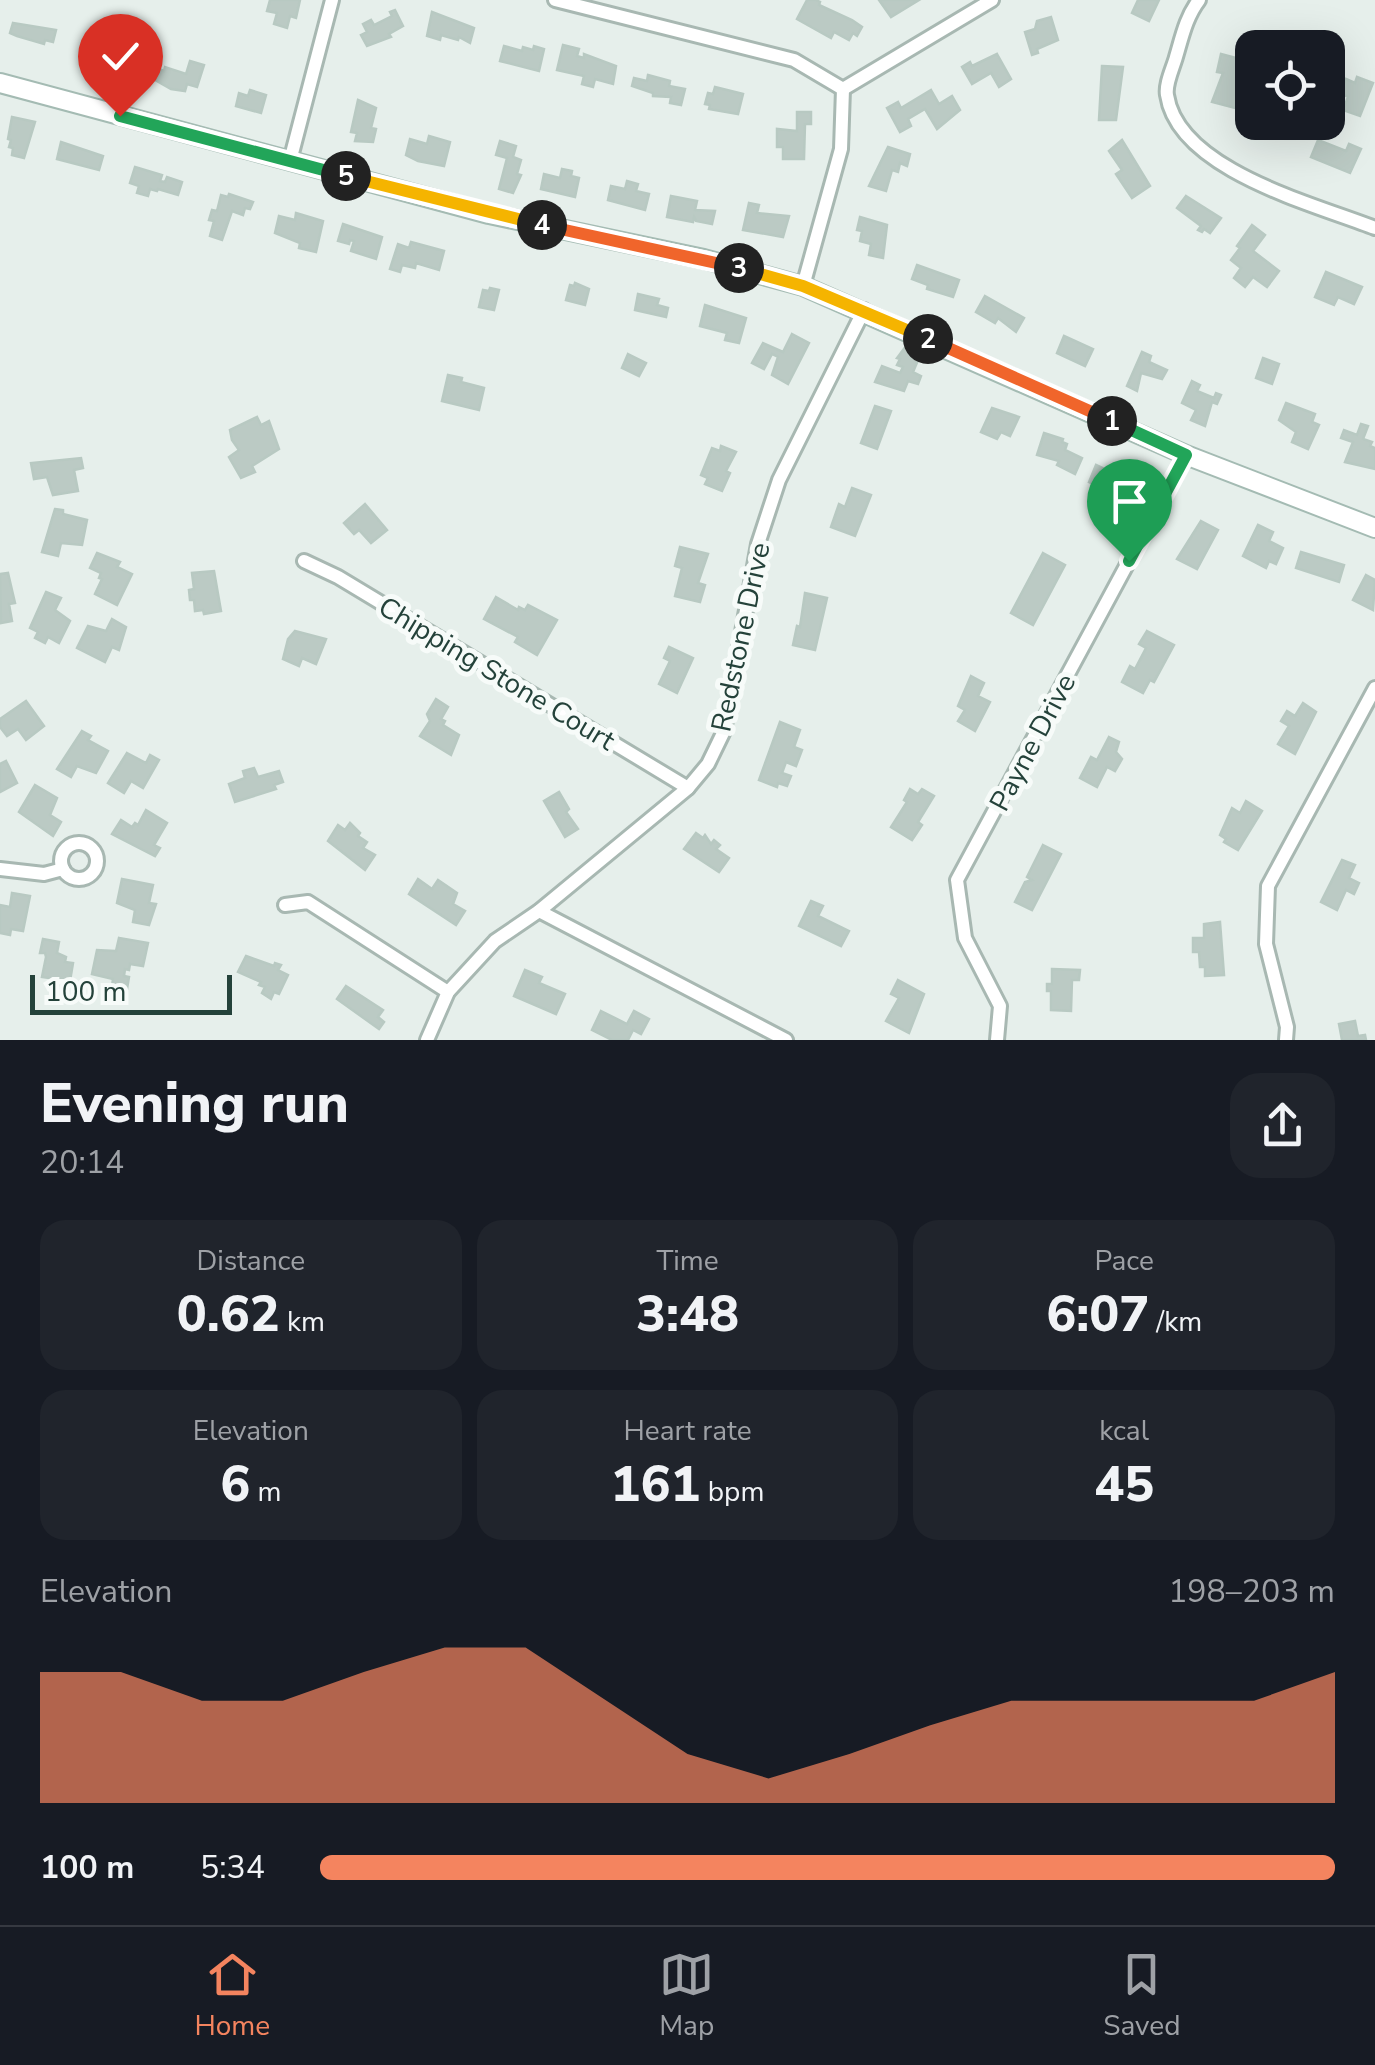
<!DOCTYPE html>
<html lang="en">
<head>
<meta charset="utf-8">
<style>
  :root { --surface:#171b24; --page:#20242c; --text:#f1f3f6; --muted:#9ea1a6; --line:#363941; --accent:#f4845f }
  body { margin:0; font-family:"Nunito Sans",sans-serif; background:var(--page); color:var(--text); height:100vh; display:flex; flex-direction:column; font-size:38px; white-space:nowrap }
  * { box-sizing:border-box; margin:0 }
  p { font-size:32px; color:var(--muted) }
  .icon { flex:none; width:55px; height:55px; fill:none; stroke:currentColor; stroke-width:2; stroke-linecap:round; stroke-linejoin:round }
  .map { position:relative; height:1040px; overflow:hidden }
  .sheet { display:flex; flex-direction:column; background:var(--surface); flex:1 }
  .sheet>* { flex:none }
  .buttons { position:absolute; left:1235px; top:30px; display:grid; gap:20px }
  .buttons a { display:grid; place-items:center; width:110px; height:110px; border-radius:20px; background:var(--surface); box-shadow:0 10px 40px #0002; font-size:50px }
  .scale { position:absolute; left:30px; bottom:25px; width:202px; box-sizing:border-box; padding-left:10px; border:5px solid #24423a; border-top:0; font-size:28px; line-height:35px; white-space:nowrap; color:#24423a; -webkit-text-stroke:8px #f7fbf9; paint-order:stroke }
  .pin { position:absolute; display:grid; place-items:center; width:85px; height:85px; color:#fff; margin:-102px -42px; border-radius:50% 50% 50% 0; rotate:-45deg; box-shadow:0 0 10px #0007 }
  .pin .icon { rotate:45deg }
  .km { position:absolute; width:50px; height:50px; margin:-25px; border-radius:50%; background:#222; color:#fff; font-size:28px; line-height:50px; text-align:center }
  .round { display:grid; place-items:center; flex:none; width:105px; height:105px; border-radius:30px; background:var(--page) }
  .summary { display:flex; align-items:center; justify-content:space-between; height:170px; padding:0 40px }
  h1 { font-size:55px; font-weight:800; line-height:75px }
  .figures { display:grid; grid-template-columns:repeat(3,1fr); gap:15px; height:170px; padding:10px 40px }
  .figures div { display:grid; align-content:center; border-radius:25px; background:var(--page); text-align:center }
  .figures b { font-size:50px; font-weight:800 }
  .figures small { font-size:28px; font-weight:400 }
  .figures p { font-size:28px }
  .chart { height:280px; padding:20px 40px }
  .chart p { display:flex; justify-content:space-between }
  .chart svg { width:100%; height:180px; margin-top:10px; fill:var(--accent); opacity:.7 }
  ul { padding:0 40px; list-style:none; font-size:32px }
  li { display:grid; grid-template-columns:160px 120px 1fr; align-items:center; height:75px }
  li i { height:25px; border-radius:12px; background:var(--accent) }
  .tabs { display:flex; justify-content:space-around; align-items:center; height:140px; border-top:2px solid var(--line); background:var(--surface); font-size:28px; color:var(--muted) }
  .tabs a { display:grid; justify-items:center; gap:5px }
  .tabs .selected { color:var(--accent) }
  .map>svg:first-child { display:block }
  .building { fill:#bbcac4; stroke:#b8c9c2; stroke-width:2.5 }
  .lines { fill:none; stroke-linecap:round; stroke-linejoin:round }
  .street-casing { stroke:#a8b8b2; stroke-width:18 }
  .secondary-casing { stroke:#a4bbb3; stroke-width:22 }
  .street { stroke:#fff; stroke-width:12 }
  .secondary { stroke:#fff; stroke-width:18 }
  .split-1-casing { stroke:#fff; stroke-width:20 }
  .split-2-casing { stroke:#fff; stroke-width:20 }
  .split-3-casing { stroke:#fff; stroke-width:20 }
  .split-4-casing { stroke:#fff; stroke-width:20 }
  .split-5-casing { stroke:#fff; stroke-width:20 }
  .split-6-casing { stroke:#fff; stroke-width:20 }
  .split-1 { stroke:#22a559; stroke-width:12 }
  .split-2 { stroke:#f0652b; stroke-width:12 }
  .split-3 { stroke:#f5b400; stroke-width:12 }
  .split-4 { stroke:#f0652b; stroke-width:12 }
  .split-5 { stroke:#f5b400; stroke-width:12 }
  .split-6 { stroke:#22a559; stroke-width:12 }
  .labels { text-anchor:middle; stroke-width:10; stroke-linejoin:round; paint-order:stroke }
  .street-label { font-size:28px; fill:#24423a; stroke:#f7fbf9 }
</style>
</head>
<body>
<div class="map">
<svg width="1375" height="1040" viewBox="0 0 1375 1040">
  <rect width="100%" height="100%" fill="#e6efeb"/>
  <g class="building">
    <polygon points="270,0 300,0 296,18 290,16 287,28 274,24 277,13 267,11"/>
    <polygon points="807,0 816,0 820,2 819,5 852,20 862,27 857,36 853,33 849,40 834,32 831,38 797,19"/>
    <polygon points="879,0 919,0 891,17"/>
    <polygon points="1138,0 1159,0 1149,21 1132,13"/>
    <polygon points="395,10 403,26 389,34 391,37 367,46 361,35 367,32 363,24 371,20 374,25 392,16 390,12"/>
    <polygon points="432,12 474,28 470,43 459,37 458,40 441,35 440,40 427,36"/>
    <polygon points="1051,17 1058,40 1037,49 1038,53 1032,55 1025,32 1035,29 1037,21"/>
    <polygon points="13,23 56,30 53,42 45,40 44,44 17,36 10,33"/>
    <polygon points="90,40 124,52 121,66 93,61 86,55"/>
    <polygon points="563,45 579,49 577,56 584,58 584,54 616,66 613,84 595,79 593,87 582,84 584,76 557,70"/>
    <polygon points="504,46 522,51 523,47 533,50 534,46 544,49 539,71 500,61"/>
    <polygon points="997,54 1011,79 999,87 991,73 972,84 962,67 970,62 972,66"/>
    <polygon points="1221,54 1247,61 1238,96 1242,97 1239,109 1212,102 1223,73 1217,72"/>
    <polygon points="190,61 204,65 197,87 187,84 185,91 171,89 155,80 159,69 164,71 165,67 186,74"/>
    <polygon points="1102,66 1123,67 1116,120 1099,120"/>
    <polygon points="648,75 670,81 669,86 685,89 681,105 670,103 671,97 653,96 653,93 632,86 634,78 647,81"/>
    <polygon points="1357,77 1373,83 1360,116 1343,110 1348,97 1340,93 1346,79 1355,83"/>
    <polygon points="715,87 743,94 738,114 709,109 710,105 705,104 708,93 713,94"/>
    <polygon points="250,90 266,95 261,113 236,106 239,93 248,96"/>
    <polygon points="931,90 939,104 952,96 960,110 937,129 925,109 908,119 911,126 900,132 887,108 898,102 901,108"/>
    <polygon points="358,100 376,108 371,128 376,129 373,142 355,141 357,133 351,132"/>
    <polygon points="797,112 811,112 811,124 805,124 804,159 783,159 783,147 777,147 777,129 797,131"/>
    <polygon points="12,117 35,122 24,158 12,155 13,148 9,147 11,140 8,139"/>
    <polygon points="429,136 450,142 444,166 418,161 406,155 410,139 427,144"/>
    <polygon points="1122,140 1150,186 1132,198 1116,174 1122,170 1109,151"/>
    <polygon points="1318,140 1346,151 1349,144 1361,149 1350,173 1311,157"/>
    <polygon points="500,141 516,146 513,157 521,160 517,174 521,175 513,193 499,189 507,158 496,155"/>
    <polygon points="61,142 103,156 99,170 57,159"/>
    <polygon points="888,147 910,154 907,166 900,163 898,172 892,170 886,191 869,186"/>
    <polygon points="135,167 162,175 160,181 165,182 167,177 182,182 178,195 158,189 157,191 150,189 148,196 137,193 139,186 130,183"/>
    <polygon points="562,169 572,171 571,176 579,178 575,197 541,189 544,174 560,178"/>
    <polygon points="627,181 638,184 636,191 649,194 645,210 608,200 611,186 625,189"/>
    <polygon points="229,194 253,202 250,209 245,208 243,215 232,211 222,240 210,236 214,221 209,220 212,210 217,211 221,195 228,197"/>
    <polygon points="671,196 697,201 695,210 715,211 712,224 696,221 694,217 693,222 667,217"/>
    <polygon points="1186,196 1221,218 1210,233 1204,229 1202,232 1198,230 1201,226 1177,208"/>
    <polygon points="749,203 759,205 757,213 789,216 783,237 743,230"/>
    <polygon points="296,213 323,221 316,252 299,248 300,243 275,233 279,216 295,220"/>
    <polygon points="860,217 887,225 883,258 869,255 871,244 860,241 862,231 857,230"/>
    <polygon points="343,224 382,237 376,259 351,251 354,241 350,240 349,244 338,241"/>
    <polygon points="1252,225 1265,235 1253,251 1279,271 1267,287 1253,277 1245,287 1234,278 1241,268 1231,260 1240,248 1237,246"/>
    <polygon points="411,242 444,251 439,270 416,263 415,268 402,265 400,272 390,269 398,244 409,248"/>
    <polygon points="917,265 959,280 953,297 927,289 928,285 912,279"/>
    <polygon points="1326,272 1362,287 1354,304 1338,297 1334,305 1315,297"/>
    <polygon points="575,283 589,289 585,305 566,300 570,285 574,286"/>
    <polygon points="490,288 499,290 494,310 479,307 483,290 489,291"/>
    <polygon points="638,294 659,299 657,305 668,308 666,317 635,310"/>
    <polygon points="985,296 1024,318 1016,332 998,318 995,323 976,312"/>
    <polygon points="705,305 746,318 739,343 725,340 727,333 700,326"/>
    <polygon points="792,334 809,343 788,384 772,375 778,357 772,354 764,369 752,363 763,343 783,352"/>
    <polygon points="1064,336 1093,349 1085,366 1057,353"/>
    <polygon points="906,346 921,353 913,372 921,376 918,384 908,381 904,391 875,382 882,366 900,373 903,367 897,365 900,359 897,358"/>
    <polygon points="1142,352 1151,356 1149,362 1167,370 1162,379 1141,373 1137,391 1127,386"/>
    <polygon points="628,354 646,363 639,376 622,368"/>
    <polygon points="1263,358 1279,364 1272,384 1256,378"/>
    <polygon points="448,375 462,378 461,382 484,388 479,410 442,401"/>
    <polygon points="1192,381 1200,385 1197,391 1214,398 1216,393 1221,395 1217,404 1212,402 1205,426 1191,420 1196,410 1182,403"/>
    <polygon points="1286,403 1315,414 1312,422 1319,425 1308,449 1292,442 1296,432 1279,420"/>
    <polygon points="875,406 891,411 877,449 861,443"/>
    <polygon points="992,408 1019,417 1010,436 1001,432 997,439 981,432"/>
    <polygon points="257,417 261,425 269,421 279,449 252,466 255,472 241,478 229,457 239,450 232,440 230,430"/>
    <polygon points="1361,424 1368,426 1363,439 1372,442 1370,446 1375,448 1375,469 1345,462 1353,442 1341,438 1344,430 1357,435"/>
    <polygon points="1044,433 1063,439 1062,442 1067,444 1065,450 1082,458 1075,474 1057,465 1059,461 1037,455"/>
    <polygon points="721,446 736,452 726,471 730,473 722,491 705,484 708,478 701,475 712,448 720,451"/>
    <polygon points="81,458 83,468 74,470 78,491 53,495 47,477 34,479 31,463"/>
    <polygon points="1096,465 1130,481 1123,497 1089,482"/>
    <polygon points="852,488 871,495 855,536 831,527 839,504 845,507"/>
    <polygon points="365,504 387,530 371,543 359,530 354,534 344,523"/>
    <polygon points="55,509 63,510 63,514 87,520 82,545 61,543 58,556 42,552"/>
    <polygon points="1201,521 1218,530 1197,569 1177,559"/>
    <polygon points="1258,525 1273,532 1269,541 1283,548 1276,564 1269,561 1266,568 1243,556"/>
    <polygon points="680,547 708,554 698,583 705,585 700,602 675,596 682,568 675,566"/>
    <polygon points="1301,552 1344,565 1339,582 1296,568"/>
    <polygon points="97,553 120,562 117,567 132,574 117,605 95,594 102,579 99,578 101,573 90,568"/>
    <polygon points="1043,553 1065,565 1033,625 1011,613"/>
    <polygon points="214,571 221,611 204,614 203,610 195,611 194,600 190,600 189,590 194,589 192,573"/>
    <polygon points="8,573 15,603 9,604 12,621 1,623 0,574"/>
    <polygon points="1366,575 1375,580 1373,610 1353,600"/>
    <polygon points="46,592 61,598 55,610 70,621 59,643 48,637 45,643 35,638 38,632 30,628"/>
    <polygon points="805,593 827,598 815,650 793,645 797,626 800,627"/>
    <polygon points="496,597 518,610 519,607 525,610 528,605 557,620 537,655 515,642 518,637 484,619"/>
    <polygon points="112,619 126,627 119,650 112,647 105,662 77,648 88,626 106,631"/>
    <polygon points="295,631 326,639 316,664 302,658 299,666 283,659 288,639"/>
    <polygon points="1147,631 1174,645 1154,682 1150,680 1143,693 1122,682 1130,666 1135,669 1146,648 1139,644"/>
    <polygon points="669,647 693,658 677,693 659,684 670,661 664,658"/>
    <polygon points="971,676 984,683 978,696 990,702 975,731 958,721 965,710 958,706"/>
    <polygon points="436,699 448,707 441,719 445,721 443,725 459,735 451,755 420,736 430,721 427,714"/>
    <polygon points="26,701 44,726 26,740 18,729 7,736 0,727 0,719"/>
    <polygon points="1303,703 1316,712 1295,754 1278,744 1289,726 1281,721 1287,711 1295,716"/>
    <polygon points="780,722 800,730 794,747 802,750 796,766 786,762 782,773 791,776 787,786 778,783 777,787 759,780"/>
    <polygon points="82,731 91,736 88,740 108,751 96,773 77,766 71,777 57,769"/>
    <polygon points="1109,737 1119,742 1116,752 1122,759 1115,771 1107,767 1097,787 1080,778 1091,757 1097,760"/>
    <polygon points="127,753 146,763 150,755 159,760 143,788 131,781 124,793 108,783"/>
    <polygon points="6,761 17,783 0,792 0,764"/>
    <polygon points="254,768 258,777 279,771 283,782 274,785 276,789 235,802 229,784 245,778 243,771"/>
    <polygon points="35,785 57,798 50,815 61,822 53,836 19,812"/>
    <polygon points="910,789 918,794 922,789 934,796 918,822 922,825 912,840 891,827 907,802 904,800"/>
    <polygon points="559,792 569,809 566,812 578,829 565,837 544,801"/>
    <polygon points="1246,801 1262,811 1238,850 1224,842 1226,839 1220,835 1232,808 1240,813"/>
    <polygon points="146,810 167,823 154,845 160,848 155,856 112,834 121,820 132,827 135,823 138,825"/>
    <polygon points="350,823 360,833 358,836 367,842 363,848 375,855 365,870 328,841 338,825 345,830"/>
    <polygon points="696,833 703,838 705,835 711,844 714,840 720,845 716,849 729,858 719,872 684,849"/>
    <polygon points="1043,845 1061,854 1032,910 1015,902 1025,882 1032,880 1027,877"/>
    <polygon points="1342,860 1355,865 1349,878 1359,883 1354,894 1346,890 1337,910 1321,902"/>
    <polygon points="122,879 153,885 149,903 156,904 149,925 133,922 135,910 117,903"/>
    <polygon points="418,879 432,889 438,880 457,893 453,904 465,911 456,925 409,894"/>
    <polygon points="12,893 30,896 23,931 11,929 10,935 0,933 0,905 10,907"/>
    <polygon points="811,901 823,906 818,916 849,931 841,946 799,926"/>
    <polygon points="1220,922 1224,975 1205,976 1205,967 1200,967 1199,952 1193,952 1193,938 1204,938 1204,924"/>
    <polygon points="119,938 148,943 143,966 130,964 129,970 125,969 124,976 129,977 127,989 112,986 113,979 92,974 97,950 116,951"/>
    <polygon points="43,939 59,942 57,953 66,957 65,962 73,963 70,981 42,977 46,957 45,953 40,953"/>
    <polygon points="246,956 274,966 275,963 281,965 278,970 288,975 279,994 274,992 271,999 262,993 265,987 259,985 261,982 238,972"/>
    <polygon points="1052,969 1080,970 1079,980 1072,980 1071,1011 1051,1010 1051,991 1047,991 1047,984 1052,984"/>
    <polygon points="525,970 542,977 539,983 565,994 556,1014 514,996"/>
    <polygon points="898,980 924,994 909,1033 886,1021 899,998 891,994"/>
    <polygon points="346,986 383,1010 378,1017 384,1022 379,1029 337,999"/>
    <polygon points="601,1011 627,1024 634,1011 649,1019 641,1034 633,1030 628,1040 612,1040 592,1030"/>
    <polygon points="1355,1021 1358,1036 1365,1035 1366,1040 1342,1040 1339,1024"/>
  </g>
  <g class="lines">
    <defs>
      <g id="street">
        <polyline points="555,0 794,60 843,89"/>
        <path d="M1199,0C1186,17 1182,37 1176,57C1173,68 1165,84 1167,95C1178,170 1314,204 1375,228"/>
        <polyline points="843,89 992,0"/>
        <polyline points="290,161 332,0"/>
        <polyline points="803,286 841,149 843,89"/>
        <polyline points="304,561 338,577 688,788"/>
        <circle cx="79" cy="861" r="18"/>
        <polyline points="0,869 44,874 63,869"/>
        <polyline points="285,905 308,902 448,992"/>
        <polyline points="539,911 786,1040"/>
        <polyline points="427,1040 448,992 495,941 539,911 688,788 708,764 724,731 758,544 779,480 864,310"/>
        <polyline points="997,1040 1000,1006 965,938 957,880 1186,455"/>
        <polyline points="1286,1040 1287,1027 1266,944 1268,886 1375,688"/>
      </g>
      <polyline id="secondary" points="0,83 489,214 704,259 803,286 1186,455 1375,528"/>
    </defs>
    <use href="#street" class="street-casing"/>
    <use href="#secondary" class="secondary-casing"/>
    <use href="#street" class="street"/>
    <use href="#secondary" class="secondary"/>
  </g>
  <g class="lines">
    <defs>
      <polyline id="split-1" points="1112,421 1186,455 1129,561"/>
      <polyline id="split-2" points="928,339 1112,421"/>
      <polyline id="split-3" points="739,268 803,286 928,339"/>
      <polyline id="split-4" points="542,225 739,268"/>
      <polyline id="split-5" points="346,176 542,225"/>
      <polyline id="split-6" points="120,116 346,176"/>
    </defs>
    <use href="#split-1" class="split-1-casing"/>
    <use href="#split-2" class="split-2-casing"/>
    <use href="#split-3" class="split-3-casing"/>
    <use href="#split-4" class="split-4-casing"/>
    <use href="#split-5" class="split-5-casing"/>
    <use href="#split-6" class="split-6-casing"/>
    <use href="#split-1" class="split-1"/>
    <use href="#split-2" class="split-2"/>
    <use href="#split-3" class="split-3"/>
    <use href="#split-4" class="split-4"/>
    <use href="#split-5" class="split-5"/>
    <use href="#split-6" class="split-6"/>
  </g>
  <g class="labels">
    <g class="street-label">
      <text transform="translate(740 637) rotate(-78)" y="10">Redstone Drive</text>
      <text transform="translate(497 673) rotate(31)" y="10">Chipping Stone Court</text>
      <text transform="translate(1032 742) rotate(-62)" y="10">Payne Drive</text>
    </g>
  </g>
</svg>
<div class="buttons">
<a><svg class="icon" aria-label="locate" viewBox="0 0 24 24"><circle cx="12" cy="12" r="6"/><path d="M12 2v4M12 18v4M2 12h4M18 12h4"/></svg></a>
</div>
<div class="scale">100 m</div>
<div class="pin" style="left:1129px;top:561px;background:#1e9e55"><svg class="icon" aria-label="arrive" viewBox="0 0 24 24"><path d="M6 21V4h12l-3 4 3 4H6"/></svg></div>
<div class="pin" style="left:120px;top:116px;background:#d93025"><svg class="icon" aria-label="check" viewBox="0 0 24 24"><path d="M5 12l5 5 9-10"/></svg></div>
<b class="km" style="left:1112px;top:421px">1</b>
<b class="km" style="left:928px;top:339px">2</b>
<b class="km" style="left:739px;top:268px">3</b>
<b class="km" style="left:542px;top:225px">4</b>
<b class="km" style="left:346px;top:176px">5</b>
</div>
<section class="sheet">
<div class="summary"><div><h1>Evening run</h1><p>20:14</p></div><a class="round"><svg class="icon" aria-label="share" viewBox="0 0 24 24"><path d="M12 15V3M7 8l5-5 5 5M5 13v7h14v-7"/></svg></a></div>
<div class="figures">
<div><p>Distance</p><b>0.62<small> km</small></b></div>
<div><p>Time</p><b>3:48</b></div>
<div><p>Pace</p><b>6:07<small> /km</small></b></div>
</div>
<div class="figures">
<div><p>Elevation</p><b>6<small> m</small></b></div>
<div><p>Heart rate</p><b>161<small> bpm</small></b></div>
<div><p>kcal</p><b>45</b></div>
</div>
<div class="chart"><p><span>Elevation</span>198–203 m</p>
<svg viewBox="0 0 160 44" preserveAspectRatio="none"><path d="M0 44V12L10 12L20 19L30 19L40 12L50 6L60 6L70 19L80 32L90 38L100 32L110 25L120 19L130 19L140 19L150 19L160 12V44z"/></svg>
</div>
<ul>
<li><b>100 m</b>5:34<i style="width:100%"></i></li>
</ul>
</section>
<nav class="tabs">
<a class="selected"><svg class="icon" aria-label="home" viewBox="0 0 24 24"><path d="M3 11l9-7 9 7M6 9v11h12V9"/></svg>Home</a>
<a><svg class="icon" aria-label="map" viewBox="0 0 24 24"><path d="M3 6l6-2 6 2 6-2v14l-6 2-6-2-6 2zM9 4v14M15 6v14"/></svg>Map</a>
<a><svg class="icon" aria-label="saved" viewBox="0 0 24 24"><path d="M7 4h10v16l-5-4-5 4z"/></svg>Saved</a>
</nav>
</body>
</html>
